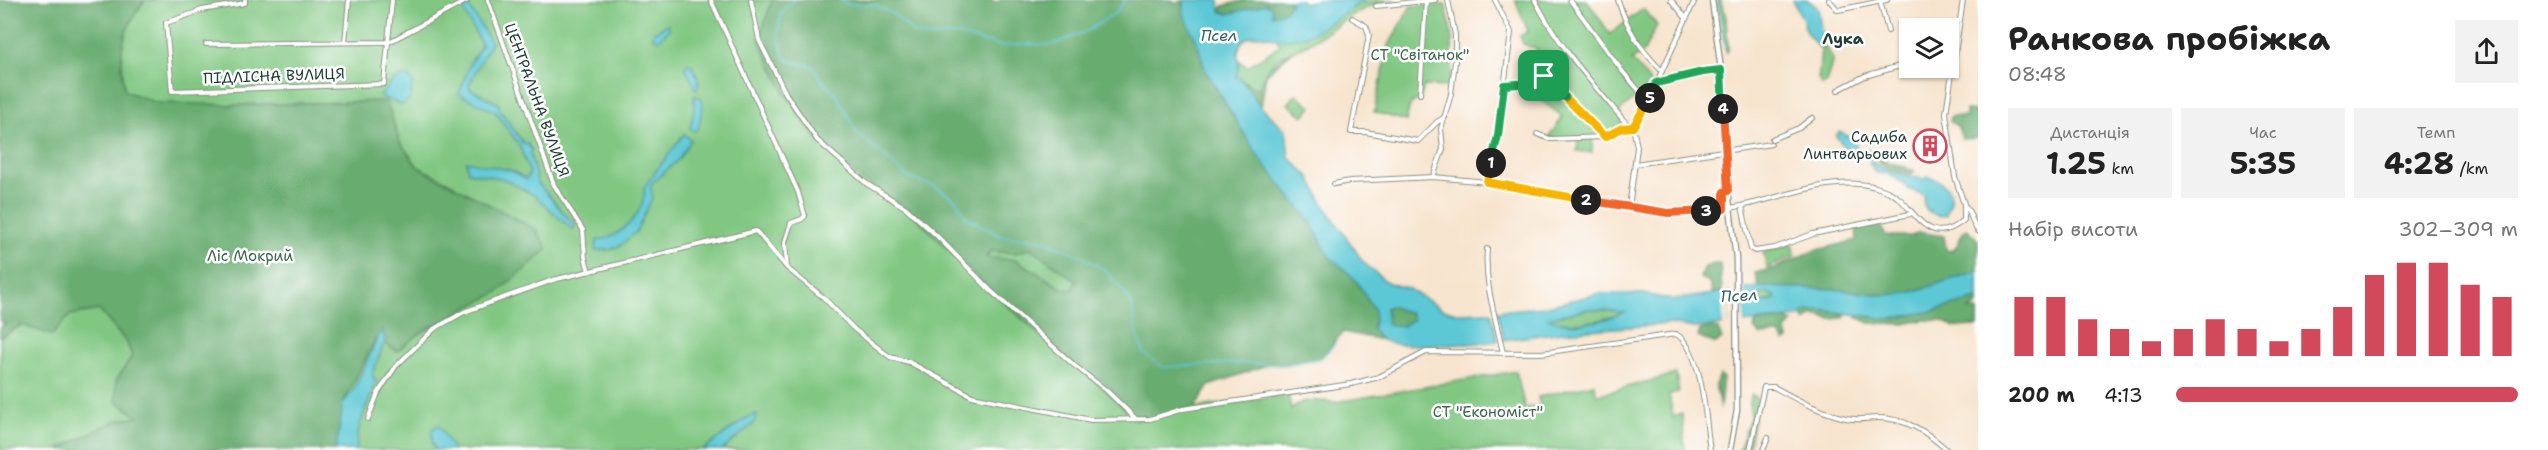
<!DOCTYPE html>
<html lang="uk">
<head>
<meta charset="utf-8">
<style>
  :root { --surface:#fff; --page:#f2f2f2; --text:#222; --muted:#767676; --accent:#d1495b }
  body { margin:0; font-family:"Shantell Sans",sans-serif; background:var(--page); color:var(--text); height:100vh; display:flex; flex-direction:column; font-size:22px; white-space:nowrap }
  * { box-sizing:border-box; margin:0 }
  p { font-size:20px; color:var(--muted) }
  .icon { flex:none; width:33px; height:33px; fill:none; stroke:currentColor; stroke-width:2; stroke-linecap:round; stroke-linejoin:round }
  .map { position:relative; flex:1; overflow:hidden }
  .details { display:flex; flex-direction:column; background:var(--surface); width:570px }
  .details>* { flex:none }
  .controls { position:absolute; left:1899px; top:18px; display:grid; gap:12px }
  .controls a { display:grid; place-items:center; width:60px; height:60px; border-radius:0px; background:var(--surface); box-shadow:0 2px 4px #0004; font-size:30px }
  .pin { position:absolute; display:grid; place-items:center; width:51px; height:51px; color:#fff; margin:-26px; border-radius:12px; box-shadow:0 3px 9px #0006 }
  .km { position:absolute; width:30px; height:30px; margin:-15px; border-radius:50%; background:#222; color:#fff; font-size:16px; line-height:30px; text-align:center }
  .round { display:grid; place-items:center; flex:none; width:63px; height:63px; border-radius:0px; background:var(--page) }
  .head { display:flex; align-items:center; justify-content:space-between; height:102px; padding:0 30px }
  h1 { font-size:33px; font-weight:700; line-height:45px }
  .stats { display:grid; grid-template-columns:repeat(3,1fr); gap:9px; height:102px; padding:6px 30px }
  .stats div { display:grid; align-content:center; border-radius:0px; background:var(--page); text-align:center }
  .stats b { font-size:30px; font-weight:700 }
  .stats small { font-size:16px; font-weight:400 }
  .stats p { font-size:16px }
  .chart { height:168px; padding:12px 30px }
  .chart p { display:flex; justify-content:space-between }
  .chart svg { width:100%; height:108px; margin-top:6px; stroke:var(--accent); stroke-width:6 }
  ul { padding:0 30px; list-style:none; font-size:20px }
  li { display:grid; grid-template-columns:96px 72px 1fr; align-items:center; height:45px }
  li i { height:15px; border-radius:8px; background:var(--accent) }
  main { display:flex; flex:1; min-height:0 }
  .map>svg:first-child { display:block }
  .green { fill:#81c782; stroke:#50825b; stroke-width:1.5; fill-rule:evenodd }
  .forest { fill:#68ac70; stroke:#447452; stroke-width:1.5; fill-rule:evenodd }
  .water { fill:#5cc8d5; stroke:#3e8284; stroke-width:1.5; fill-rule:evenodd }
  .pier { fill:#f7e4ce }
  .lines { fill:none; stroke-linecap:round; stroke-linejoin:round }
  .stream { stroke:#5cc8d5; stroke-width:1.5 }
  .minor-casing { stroke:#8b9081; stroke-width:6 }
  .secondary-casing { stroke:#8b9081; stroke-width:7 }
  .minor { stroke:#fff; stroke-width:4 }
  .secondary { stroke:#fff; stroke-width:4.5 }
  .split-1-casing { stroke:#fff; stroke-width:12 }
  .split-2-casing { stroke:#fff; stroke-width:12 }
  .split-3-casing { stroke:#fff; stroke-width:12 }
  .split-4-casing { stroke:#fff; stroke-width:12 }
  .split-5-casing { stroke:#fff; stroke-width:12 }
  .split-6-casing { stroke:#fff; stroke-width:12 }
  .split-7-casing { stroke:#fff; stroke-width:12 }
  .split-1 { stroke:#22a559; stroke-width:8 }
  .split-2 { stroke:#f5b400; stroke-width:8 }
  .split-3 { stroke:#f0652b; stroke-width:8 }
  .split-4 { stroke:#f0652b; stroke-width:8 }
  .split-5 { stroke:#22a559; stroke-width:8 }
  .split-6 { stroke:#f5b400; stroke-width:8 }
  .split-7 { stroke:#22a559; stroke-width:8 }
  .labels { text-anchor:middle; stroke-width:5; stroke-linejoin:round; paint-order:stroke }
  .park-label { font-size:15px; fill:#3c664b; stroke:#fff }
  .street-label { font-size:15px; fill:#1f3d34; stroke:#fff }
  .poi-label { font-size:15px; fill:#1f3d34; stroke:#fff; text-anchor:end }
  .water-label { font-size:16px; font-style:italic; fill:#2e605c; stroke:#fff }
  .neighbourhood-label { font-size:16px; font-weight:bold; fill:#1f3d34; stroke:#fff }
</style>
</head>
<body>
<main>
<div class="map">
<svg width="1978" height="450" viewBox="0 0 1978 450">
  <rect width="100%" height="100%" fill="#fff"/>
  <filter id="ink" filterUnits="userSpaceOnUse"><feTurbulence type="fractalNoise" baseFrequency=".0167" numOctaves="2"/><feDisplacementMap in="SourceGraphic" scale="12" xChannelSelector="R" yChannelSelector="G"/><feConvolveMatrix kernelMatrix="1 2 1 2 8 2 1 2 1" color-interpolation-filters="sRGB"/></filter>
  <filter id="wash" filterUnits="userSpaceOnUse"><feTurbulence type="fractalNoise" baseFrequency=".008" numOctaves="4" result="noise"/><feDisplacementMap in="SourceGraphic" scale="24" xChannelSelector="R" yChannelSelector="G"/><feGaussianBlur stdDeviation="1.35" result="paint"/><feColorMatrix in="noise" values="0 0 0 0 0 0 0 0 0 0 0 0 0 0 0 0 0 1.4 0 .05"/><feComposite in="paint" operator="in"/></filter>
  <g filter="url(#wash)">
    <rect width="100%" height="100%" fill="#f7e4ce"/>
    <g class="green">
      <path d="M145,0H772L770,9L906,208L1183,409L1288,395L1291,409C1304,396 1321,402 1336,402L1516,371L1525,408L1540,406L1538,397L1594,384L1597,395L1676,374L1679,392L1669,394L1673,417L1682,414L1685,450H722L754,423L748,417L703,450H453L447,442L432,444L436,450H336L343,403L376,338L397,351L422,332L498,292L455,185L418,167L399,141L387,101L233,105L158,103L124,91C119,50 119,34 145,0ZM464,11L491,42L469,84L470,89L499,104V109L523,143H527L532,150L530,153L537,182L575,225L573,230L535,195L504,179L468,172L467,162L510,170L526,179L530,173L519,145L496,112L459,94L471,62L482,45Z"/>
      <path d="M1372,0H1396C1361,4 1337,27 1308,44C1296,51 1278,54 1269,67C1265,73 1264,82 1260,88H1254L1243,81L1242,83L1236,77L1240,61L1247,67L1280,45L1275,37C1304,45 1327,22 1350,9C1353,7 1358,2 1362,2C1366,1 1369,1 1372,0Z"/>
      <polygon points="1515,0 1587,0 1610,34 1643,9 1657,25 1644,51 1632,60 1653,86 1644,103 1638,96 1620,111 1623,125 1605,136 1593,137 1592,153 1577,151 1578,139 1548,138 1563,117 1537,97 1537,49 1523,44 1520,36 1528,31"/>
      <polygon points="1717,0 1720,0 1726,17 1728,49 1726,52"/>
      <path d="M1445,5C1454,32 1454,59 1449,87L1424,86L1421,97L1410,105L1406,121L1374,112L1389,45L1411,6Z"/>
      <path d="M1823,43L1833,59L1826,83L1822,85L1818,78C1821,66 1819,53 1823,43Z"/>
      <polygon points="1296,94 1312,107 1303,116 1288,104"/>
      <polygon points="1792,244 1795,256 1767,268 1763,252"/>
      <polygon points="1030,248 1077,281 1072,290 1062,289 1016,260 986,258 991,251 1015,253"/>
      <path d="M1765,293L1772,294L1777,298C1767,302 1761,304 1750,304L1748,299Z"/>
      <path d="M1589,309L1625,312C1600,322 1572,328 1546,318Z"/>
      <polygon points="100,310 127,343 132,356 116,381 139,417 117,420 58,450 0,450 0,337 22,325 52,335 70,315"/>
      <polygon points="1751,395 1755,396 1757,401 1749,445 1748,450 1739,450 1751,415 1749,403"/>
    </g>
    <g class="forest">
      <path d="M0,0H145C119,34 119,50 125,91L157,103L233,105L387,101L399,141L418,167L537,230L548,249L498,292L422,332L397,351L376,338L343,403L336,450H58L117,420L138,417L116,401V381L132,356L127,343L99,310L70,315L52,335L22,325L0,337V327L5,324L0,321Z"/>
      <path d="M772,0H989L997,2L1001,0H1173V2L1183,1L1184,15L1197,42L1205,70L1258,156L1312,224L1328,255L1355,279L1374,309L1375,319L1372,329L1382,340L1343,332L1321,358L1283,365L1269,364L1209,386L1195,407L1150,419L1136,420L1106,390L1075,366L991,291L906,208L867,184L817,140L786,94L759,40ZM1030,248L1076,281L1072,290L1062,288L1016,260L986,257L991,251L1015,253Z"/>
      <path d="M1244,0H1288L1291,3C1287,11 1279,14 1271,15L1267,4L1228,14L1220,11L1223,6Z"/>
      <polygon points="1294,50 1266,75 1261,107 1242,83 1245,82 1254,88 1260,88 1268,68"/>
      <polygon points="1966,110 1978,111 1978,138 1962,139 1958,127 1950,121 1951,116 1966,117"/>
      <polygon points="1867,149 1876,158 1915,171 1910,174 1890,170 1874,159 1864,155 1864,150"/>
      <polygon points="1880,225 1886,236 1912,236 1919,232 1944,236 1946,249 1949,251 1955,249 1963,232 1967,229 1978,240 1978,271 1909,293 1883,295 1833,289 1759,287 1755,273 1775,268 1813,251 1857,240 1856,229"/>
      <polygon points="1713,264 1720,264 1722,291 1712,293 1709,283 1700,277 1705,267"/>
      <polygon points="1978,299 1978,305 1969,310 1978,311 1978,326 1954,327 1942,321 1923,320 1905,324 1869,323 1857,317 1857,315 1889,319 1928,312"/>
      <polygon points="1390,306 1410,313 1414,319 1402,326 1387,324 1386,307"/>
      <polygon points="1821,310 1846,314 1844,318 1830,319 1813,315 1805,321 1801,315 1807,311"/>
      <polygon points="1786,319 1793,322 1785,330 1789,340 1785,342 1779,334 1760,335 1754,329 1755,323"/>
      <polygon points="1711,328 1718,329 1722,339 1716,344 1698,337 1700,330"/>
      <polygon points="1720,375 1723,377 1720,408 1715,384"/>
    </g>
    <g class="water">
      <path d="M1184,0H1219L1220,11L1228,14L1266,4L1272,7V15C1279,14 1287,11 1291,3L1288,0H1302V3L1317,0H1365C1340,15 1312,41 1281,39C1269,38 1251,30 1242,42C1234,51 1242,66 1236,77L1240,78L1261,107L1286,130L1289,157L1310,178L1324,205L1364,263L1388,283L1407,288L1442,309L1457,313L1491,312L1498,341C1479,344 1395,349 1382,340C1378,338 1375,332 1372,329L1375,319L1374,309L1355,279L1328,255L1312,224L1258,156L1205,70L1197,42L1184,15ZM1390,306L1410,313L1414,319L1402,326L1387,324L1386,308Z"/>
      <polygon points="1792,0 1808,0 1818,8 1823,43 1820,49 1805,31 1804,21"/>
      <polygon points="468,5 491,42 469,84 470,89 499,104 499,109 523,143 527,143 532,151 530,153 537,182 575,226 573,230 534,195 504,179 468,172 466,161 510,170 526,179 530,173 519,145 496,112 459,94 471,62 482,45 464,11"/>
      <polygon points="668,24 670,29 658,40 653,38 654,32"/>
      <path d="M687,63C695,66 698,78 699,86L696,89L685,67Z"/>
      <polygon points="405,76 413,81 410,99 402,105 380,96 394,80"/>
      <polygon points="694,96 701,98 703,107 698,129 694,131 690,128 695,106"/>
      <path d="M1839,132C1847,134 1858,144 1860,153L1853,155L1850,154L1836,136Z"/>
      <path d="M684,134L691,140L678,160L651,184L652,198L636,232L620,246L608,250H595L597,240C620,239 647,211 644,187Z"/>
      <path d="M1870,161L1890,172L1923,179L1928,177C1938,179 1953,188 1951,201C1950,206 1947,209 1946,215C1939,217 1927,214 1924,205C1924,202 1925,199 1924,195L1909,189L1903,183L1888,174L1876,173L1869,163Z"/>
      <path d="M1978,271V299L1928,312L1889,319L1821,310L1807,311L1799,317L1695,328L1669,324L1563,332L1504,340L1497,311L1543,307L1597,294H1644L1673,300L1759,287L1833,289L1883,295L1909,293ZM1765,293L1771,294L1776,298L1770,302L1750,304L1748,299ZM1589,309L1624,312C1601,323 1572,328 1548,318Z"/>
      <path d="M382,329L385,341L372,375L376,381C369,404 355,426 357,450H336L343,403L354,389Z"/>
      <polygon points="757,414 754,423 722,450 703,450 748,417"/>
      <polygon points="439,425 453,450 436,450 432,444 432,429"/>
    </g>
    <g class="pier">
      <polygon points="1744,286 1744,326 1729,328 1729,288"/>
      <polygon points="1728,288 1728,328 1723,329 1723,289"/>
    </g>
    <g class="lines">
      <g class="stream">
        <path d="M793,0C773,17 776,38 786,60L812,66L825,84L837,95L857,133L909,178L934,186L955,199L966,217L1000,236L1044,240L1081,256L1106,271L1131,301L1136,331L1144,354L1163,367L1239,363L1283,365L1321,358L1335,344"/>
        <polyline points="840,0 848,4 875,5 895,15 913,33 928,37 959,35 1000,46 1028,44 1052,45 1087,31 1117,12 1125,0"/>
        <polyline points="1718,0 1725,50"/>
      </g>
    </g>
  </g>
  <g filter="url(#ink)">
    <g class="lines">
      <defs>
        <g id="minor">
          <polyline points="245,0 245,3 202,10 166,23 172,91 384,84 392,0"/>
          <polyline points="488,0 554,185 583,230 585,257 589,272"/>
          <polyline points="711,0 798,192 805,216 802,219 791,223 785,242 787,267"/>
          <polyline points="751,0 759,40 786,94 817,140 867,184 906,208 937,236 991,291 1075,366 1106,390 1136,419"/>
          <path d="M1535,0C1558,46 1593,84 1626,123L1633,127L1622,128L1605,137L1550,139L1537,134"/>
          <polyline points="1570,0 1623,72 1648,101"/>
          <path d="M1618,0C1627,29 1641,50 1662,71"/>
          <polyline points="1671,0 1686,18"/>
          <polyline points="1829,0 1838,10 1887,0"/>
          <polyline points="1880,1 1888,31"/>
          <polyline points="1376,6 1435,0"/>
          <polyline points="1352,18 1366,26 1369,35 1351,132 1365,132 1418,141 1437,122 1445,117"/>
          <polyline points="345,42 349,0"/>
          <polyline points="206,44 389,42 468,0"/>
          <polyline points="1948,53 1955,52"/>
          <polyline points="1657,83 1703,72 1721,70"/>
          <polyline points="1504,85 1534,83 1544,76 1604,137"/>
          <polyline points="1838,90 1865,76 1910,63"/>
          <polyline points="1420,94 1426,1"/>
          <polyline points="1772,139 1799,128 1812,118"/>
          <polyline points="1635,164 1771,144"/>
          <polyline points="1433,177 1443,149 1441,129 1451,94 1455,62 1455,35 1448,0"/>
          <polyline points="1487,182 1498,136 1511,32 1495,0"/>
          <polyline points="1334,184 1350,181 1433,177 1487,182 1668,213 1724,209 1724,192 1728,191"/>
          <path d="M1964,205C1972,212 1971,223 1978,231"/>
          <polyline points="1742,206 1751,249 1755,251 1775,248 1813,234 1910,214"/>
          <polyline points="1629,208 1637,147 1633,127 1648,101 1695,0"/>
          <path d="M1730,208C1778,201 1827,174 1876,187C1885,190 1894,193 1901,200C1920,220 1933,246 1964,220V204L1955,177L1946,113L1963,0"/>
          <path d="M1487,249C1484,285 1496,318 1503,353"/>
          <path d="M368,419L378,393L396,366L434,329L464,312L553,280L756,231L787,268L824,298L854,329L890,357L909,362L972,396L1091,420L1150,419L1183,409L1351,384L1379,377L1426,352L1542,353L1676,334C1704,351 1705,420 1710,450"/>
          <path d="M1750,450L1764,387H1774C1796,399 1821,413 1846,418C1858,421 1866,418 1878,418C1906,418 1927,432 1947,450"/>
          <polyline points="1763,450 1768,438"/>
        </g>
        <polyline id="secondary" points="1712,0 1721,70 1725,165 1736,258 1737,410 1730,450"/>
      </defs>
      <use href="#minor" class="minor-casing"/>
      <use href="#secondary" class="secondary-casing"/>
      <use href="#minor" class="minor"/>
      <use href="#secondary" class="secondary"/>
    </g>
  </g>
  <g class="lines" filter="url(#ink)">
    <defs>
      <polyline id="split-1" points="1491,163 1498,136 1504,85 1534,83 1544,76"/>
      <polyline id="split-2" points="1491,163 1487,182 1586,200"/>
      <polyline id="split-3" points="1586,200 1668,213 1706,211"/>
      <polyline id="split-4" points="1706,211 1724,209 1724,192 1728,191 1723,109"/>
      <polyline id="split-5" points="1650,98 1656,83 1703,72 1721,70 1723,109"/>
      <polyline id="split-6" points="1565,97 1605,137 1622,128 1633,127 1650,98"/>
      <polyline id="split-7" points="1544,76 1565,97"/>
    </defs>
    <use href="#split-1" class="split-1-casing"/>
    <use href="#split-2" class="split-2-casing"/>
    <use href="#split-3" class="split-3-casing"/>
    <use href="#split-4" class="split-4-casing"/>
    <use href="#split-5" class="split-5-casing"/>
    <use href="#split-6" class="split-6-casing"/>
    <use href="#split-7" class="split-7-casing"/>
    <use href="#split-1" class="split-1"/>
    <use href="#split-2" class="split-2"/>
    <use href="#split-3" class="split-3"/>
    <use href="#split-4" class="split-4"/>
    <use href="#split-5" class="split-5"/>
    <use href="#split-6" class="split-6"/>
    <use href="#split-7" class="split-7"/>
  </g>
  <defs>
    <symbol id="building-ring" viewBox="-11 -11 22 22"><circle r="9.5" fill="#fff" stroke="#d1495b" stroke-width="1.5"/><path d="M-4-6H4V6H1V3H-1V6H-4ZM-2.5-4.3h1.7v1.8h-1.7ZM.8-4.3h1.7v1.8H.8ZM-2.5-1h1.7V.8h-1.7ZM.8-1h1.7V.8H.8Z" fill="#d1495b"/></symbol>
  </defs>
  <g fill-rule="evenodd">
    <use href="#building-ring" x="1911" y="127" width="38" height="38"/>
  </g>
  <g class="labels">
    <g class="park-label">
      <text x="1420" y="60">СТ "Світанок"</text>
      <text x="250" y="261">Ліс Мокрий</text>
      <text x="1488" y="417">СТ "Економіст"</text>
    </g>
    <g class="street-label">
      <text transform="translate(274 76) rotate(-2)" y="5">ПІДЛІСНА ВУЛИЦЯ</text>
      <text transform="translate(537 100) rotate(70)" y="5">ЦЕНТРАЛЬНА ВУЛИЦЯ</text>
    </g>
    <g class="poi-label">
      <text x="1907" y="142">Садиба<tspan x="1907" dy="17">Линтварьових</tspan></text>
    </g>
    <g class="water-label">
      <text x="1219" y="41">Псел</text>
      <text transform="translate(1739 295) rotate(-3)" y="6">Псел</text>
    </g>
    <g class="neighbourhood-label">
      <text x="1843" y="44">Лука</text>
    </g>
  </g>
</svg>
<div class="controls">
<a><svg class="icon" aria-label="layers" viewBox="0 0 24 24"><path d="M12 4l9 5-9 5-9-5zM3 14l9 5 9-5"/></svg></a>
</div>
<div class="pin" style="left:1544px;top:76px;background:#1e9e55"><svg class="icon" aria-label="arrive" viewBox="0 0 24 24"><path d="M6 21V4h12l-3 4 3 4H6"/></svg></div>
<b class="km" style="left:1491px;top:163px">1</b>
<b class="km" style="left:1586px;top:200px">2</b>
<b class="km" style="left:1706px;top:211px">3</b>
<b class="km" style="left:1723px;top:109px">4</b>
<b class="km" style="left:1650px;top:98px">5</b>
</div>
<section class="details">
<div class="head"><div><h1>Ранкова пробіжка</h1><p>08:48</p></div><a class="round"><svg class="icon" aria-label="share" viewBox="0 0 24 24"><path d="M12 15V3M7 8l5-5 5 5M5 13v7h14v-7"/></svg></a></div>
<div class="stats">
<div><p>Дистанція</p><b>1.25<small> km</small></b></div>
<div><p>Час</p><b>5:35</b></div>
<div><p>Темп</p><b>4:28<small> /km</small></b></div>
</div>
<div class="chart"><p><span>Набір висоти</span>302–309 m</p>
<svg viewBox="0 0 160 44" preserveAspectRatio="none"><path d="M5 44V20M15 44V20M25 44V29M35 44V33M45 44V38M55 44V33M65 44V29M75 44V33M85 44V38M95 44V33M105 44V24M115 44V11M125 44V6M135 44V6M145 44V15M155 44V20"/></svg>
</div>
<ul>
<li><b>200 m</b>4:13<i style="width:100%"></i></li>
</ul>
</section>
</main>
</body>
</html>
